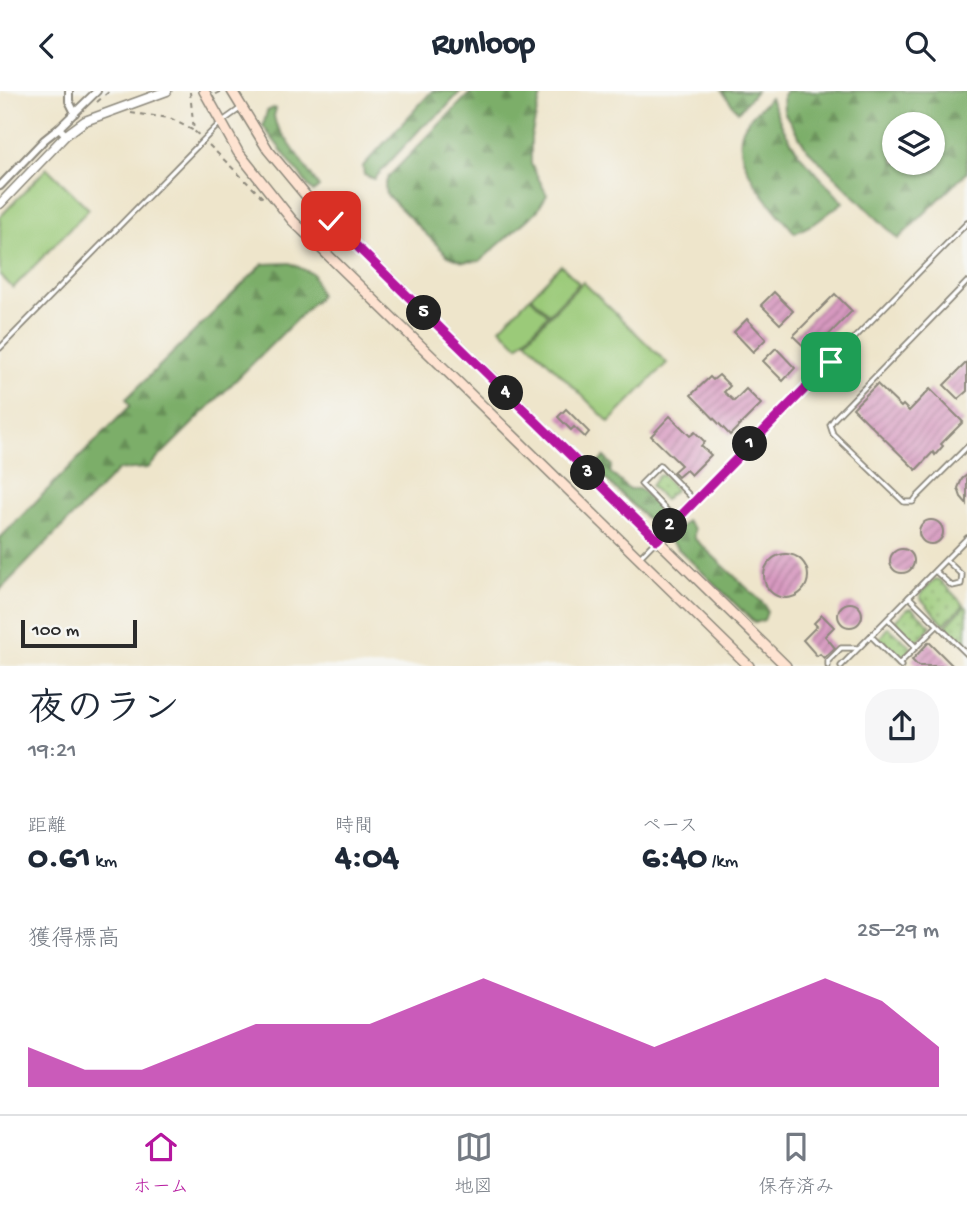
<!DOCTYPE html>
<html lang="ja">
<head>
<meta charset="utf-8">
<style>
  :root { --surface:#fff; --page:#f6f6f7; --text:#1f2937; --muted:#747a83; --line:#e0e1e3; --accent:#b5179e }
  body { margin:0; font-family:"Gochi Hand","Klee One",sans-serif; background:var(--page); color:var(--text); height:100vh; display:flex; flex-direction:column; font-size:26px; white-space:nowrap }
  * { box-sizing:border-box; margin:0 }
  p { font-size:23px; color:var(--muted) }
  .icon { flex:none; width:38px; height:38px; fill:none; stroke:currentColor; stroke-width:2; stroke-linecap:round; stroke-linejoin:round }
  .map { position:relative; height:575px; overflow:hidden }
  .drawer { display:flex; flex-direction:column; background:var(--surface); flex:1 }
  .drawer>* { flex:none }
  .tools { position:absolute; left:882px; top:21px; display:grid; gap:14px }
  .tools a { display:grid; place-items:center; width:63px; height:63px; border-radius:50%; background:var(--surface); box-shadow:0 2px 5px #0004; font-size:35px }
  .scale { position:absolute; left:21px; bottom:18px; width:116px; box-sizing:border-box; padding-left:7px; border:4px solid #2b2b2b; border-top:0; font-size:19px; line-height:24px; white-space:nowrap; color:#2b2b2b; -webkit-text-stroke:5px #f6f6f2; paint-order:stroke }
  .pin { position:absolute; display:grid; place-items:center; width:60px; height:60px; color:#fff; margin:-30px; border-radius:14px; box-shadow:0 4px 10px #0006 }
  .km { position:absolute; width:35px; height:35px; margin:-18px; border-radius:50%; background:#222; color:#fff; font-size:19px; line-height:35px; text-align:center }
  .round { display:grid; place-items:center; flex:none; width:74px; height:74px; border-radius:28px; background:var(--page) }
  .head { display:flex; align-items:center; justify-content:space-between; height:119px; padding:0 28px }
  h1 { font-size:38px; font-weight:800; line-height:52px }
  .stats { display:grid; grid-template-columns:repeat(3,1fr); gap:10px; height:119px; padding:7px 28px }
  .stats div { display:grid; align-content:center }
  .stats b { font-size:35px; font-weight:800 }
  .stats small { font-size:19px; font-weight:400 }
  .stats p { font-size:19px }
  .chart { height:196px; padding:14px 28px }
  .chart p { display:flex; justify-content:space-between }
  .chart svg { width:100%; height:126px; margin-top:7px; fill:var(--accent); opacity:.7 }
  header { display:flex; justify-content:space-between; align-items:center; height:91px; padding:0 28px; background:var(--surface); font-size:32px; font-weight:800 }
  .tabs { display:flex; justify-content:space-around; align-items:center; height:98px; border-top:2px solid var(--line); background:var(--surface); font-size:19px; color:var(--muted) }
  .tabs a { display:grid; justify-items:center; gap:4px }
  .tabs .selected { color:var(--accent) }
  .map>svg:first-child { display:block }
  .grass { fill:url(#grass-dots); stroke:#637a52; stroke-width:2 }
  .forest { fill:url(#forest-firs); stroke:#546c4a; stroke-width:2; fill-rule:evenodd }
  .garden { fill:#9bca79; stroke:#637a52; stroke-width:2 }
  .building { fill:url(#building-hatch) }
  .lines { fill:none; stroke-linecap:round; stroke-linejoin:round }
  .service-casing { stroke:#8c887b; stroke-width:7 }
  .minor-casing { stroke:#8c887b; stroke-width:10 }
  .tertiary-casing { stroke:#8c887b; stroke-width:11 }
  .secondary-casing { stroke:#8c887b; stroke-width:12 }
  .path { stroke:#8c887b; stroke-width:2; stroke-dasharray:5 5; stroke-linecap:butt }
  .service { stroke:#fff; stroke-width:3.5 }
  .minor { stroke:#fff; stroke-width:6 }
  .tertiary { stroke:#fff; stroke-width:8 }
  .secondary { stroke:#fee3d1; stroke-width:9 }
  .route-casing { stroke:#fff; stroke-width:14 }
  .route { stroke:#b5179e; stroke-width:9 }
</style>
</head>
<body>
<header><svg class="icon" aria-label="back" viewBox="0 0 24 24"><path d="M15 5l-7 7 7 7"/></svg>Runloop<svg class="icon" aria-label="search" viewBox="0 0 24 24"><circle cx="10" cy="10" r="6"/><path d="M15 15l6 6"/></svg></header>
<div class="map">
<svg width="967" height="575" viewBox="0 0 967 575">
  <defs>
    <pattern id="grass-dots" width="8" height="8" patternUnits="userSpaceOnUse" patternTransform="scale(1.75)"><rect width="8" height="8" fill="#9bca79"/><path d="M2 2h.1M6 6h.1" fill="none" stroke="#7fa463" stroke-width="1.8" stroke-linecap="round"/></pattern>
    <pattern id="forest-firs" width="22" height="20" patternUnits="userSpaceOnUse" patternTransform="scale(1.75)"><rect width="22" height="20" fill="#7cae69"/><path d="M5 1l3.5 6h-7zM16 11l3.5 6h-7z" fill="#668e57"/></pattern>
    <pattern id="building-hatch" width="6" height="6" patternUnits="userSpaceOnUse" patternTransform="scale(1.75)"><rect width="6" height="6" fill="#d799c0"/><path d="M-1 1l2-2M0 6l6-6M5 7l2-2" fill="none" stroke="#af7d9c"/></pattern>
  </defs>
  <rect width="100%" height="100%" fill="#f6f6f2"/>
  <filter id="ink" filterUnits="userSpaceOnUse"><feTurbulence type="fractalNoise" baseFrequency=".0143" numOctaves="2"/><feDisplacementMap in="SourceGraphic" scale="14" xChannelSelector="R" yChannelSelector="G"/><feConvolveMatrix kernelMatrix="1 2 1 2 8 2 1 2 1" color-interpolation-filters="sRGB"/></filter>
  <filter id="wash" filterUnits="userSpaceOnUse"><feTurbulence type="fractalNoise" baseFrequency=".00686" numOctaves="4" result="noise"/><feDisplacementMap in="SourceGraphic" scale="28" xChannelSelector="R" yChannelSelector="G"/><feGaussianBlur stdDeviation="1.57" result="paint"/><feColorMatrix in="noise" values="0 0 0 0 0 0 0 0 0 0 0 0 0 0 0 0 0 1.4 0 .05"/><feComposite in="paint" operator="in"/></filter>
  <g filter="url(#wash)">
    <rect width="100%" height="100%" fill="#eee5cb"/>
    <g class="grass">
      <polygon points="663,384 675,399 664,409 651,395 658,385"/>
      <polygon points="935,488 940,489 964,514 944,533 920,507 921,502"/>
      <polygon points="965,515 967,517 966,552 961,550 946,535"/>
      <polygon points="912,517 931,535 917,551 895,530 907,518"/>
      <polygon points="888,536 910,555 911,558 901,568 879,548"/>
    </g>
    <g class="forest">
      <polygon points="432,0 461,0 441,22 422,36 374,88 364,84 363,75"/>
      <polygon points="472,0 542,0 531,46 531,73 547,104 537,120 480,170 463,171 448,165 386,103 385,93 389,85"/>
      <polygon points="722,0 756,0 738,21"/>
      <path d="M786,0H967V81L898,148L807,58L784,21L783,4ZM894,33H933V72H894Z"/>
      <path d="M770,7L783,37L799,63L843,111L817,131L795,142C775,118 732,75 742,41C746,28 761,16 770,7Z"/>
      <polygon points="273,17 276,18 274,25 276,33 319,96 313,101 263,35 267,20"/>
      <polygon points="290,172 313,183 320,205 148,377 118,379 0,499 0,447 130,315 126,308 263,173"/>
      <polygon points="604,366 612,374 610,381 628,398 640,398 664,421 662,428 658,431 648,429 594,377"/>
      <polygon points="686,430 694,438 694,447 765,514 767,521 764,529 755,532 669,449"/>
    </g>
    <g class="garden">
      <polygon points="47,77 89,118 13,197 0,184 0,126"/>
      <polygon points="561,174 579,192 549,223 531,205"/>
      <polygon points="583,191 667,272 609,331 526,249"/>
      <polygon points="530,206 548,224 518,255 500,237"/>
    </g>
    <g id="blocks">
      <g class="building">
        <polygon points="774,201 793,220 780,233 761,214"/>
        <polygon points="835,203 852,220 811,262 793,245"/>
        <polygon points="747,228 766,248 753,261 734,241"/>
        <polygon points="776,257 795,277 783,290 763,270"/>
        <polygon points="967,271 967,300 958,308 944,294"/>
        <polygon points="719,284 730,295 724,301 734,310 746,298 761,313 730,344 691,304 710,286 713,289"/>
        <polygon points="877,293 901,316 903,314 909,320 930,298 963,331 941,353 943,355 935,364 933,361 916,379 853,317"/>
        <polygon points="566,318 589,341 585,346 574,336 571,339 558,326"/>
        <polygon points="670,325 690,345 695,341 705,351 701,355 711,364 691,384 686,379 678,386 673,381 681,374 651,345"/>
        <polygon points="967,384 967,413 961,406 958,397 962,388"/>
        <circle cx="931" cy="441" r="12"/>
        <circle cx="902" cy="470" r="12"/>
        <circle cx="786" cy="485" r="22"/>
        <circle cx="850" cy="524" r="12"/>
        <polygon points="822,524 834,536 825,545 835,557 824,567 820,563 817,565 803,549 817,535 814,532"/>
        <polygon points="929,551 953,575 918,575 912,569"/>
      </g>
    </g>
  </g>
  <g filter="url(#ink)">
    <use href="#blocks" fill-opacity="0" stroke="#8c887b" stroke-width="2"/>
    <g class="lines">
      <defs>
        <g id="service">
          <polyline points="967,191 834,328 830,334 833,343 904,411 913,411 916,407 967,356"/>
          <polyline points="0,257 220,32 241,17"/>
          <polyline points="676,429 641,393 660,374 695,410"/>
          <polyline points="640,466 967,132"/>
          <polyline points="935,480 952,495 961,493 962,484 946,469"/>
          <polyline points="909,506 967,563"/>
          <polyline points="888,528 916,556"/>
          <polyline points="871,545 901,575"/>
          <polyline points="899,573 937,535"/>
          <polyline points="828,575 828,570 841,557 858,557"/>
          <polyline points="841,575 967,447"/>
        </g>
        <g id="minor">
          <polyline points="69,0 69,10 75,22"/>
          <polyline points="59,37 97,0"/>
          <polyline points="0,95 44,49 59,37 66,44"/>
        </g>
        <polyline id="tertiary" points="0,113 66,44 85,30 167,0"/>
        <g id="secondary">
          <polyline points="204,0 238,61 292,129 749,575"/>
          <polyline points="232,0 268,59 307,106 786,575"/>
        </g>
      </defs>
      <use href="#service" class="service-casing"/>
      <use href="#minor" class="minor-casing"/>
      <use href="#tertiary" class="tertiary-casing"/>
      <use href="#secondary" class="secondary-casing"/>
      <g class="path">
        <polyline points="190,1 194,40 200,45"/>
        <polyline points="216,3 222,0"/>
        <polyline points="97,11 110,0"/>
        <polyline points="131,22 170,27 194,40"/>
        <polyline points="209,54 265,109"/>
      </g>
      <use href="#service" class="service"/>
      <use href="#minor" class="minor"/>
      <use href="#tertiary" class="tertiary"/>
      <use href="#secondary" class="secondary"/>
    </g>
  </g>
  <g class="lines" filter="url(#ink)">
    <defs>
      <polyline id="route" points="331,130 657,449 831,271"/>
    </defs>
    <use href="#route" class="route-casing"/>
    <use href="#route" class="route"/>
  </g>
</svg>
<div class="tools">
<a><svg class="icon" aria-label="layers" viewBox="0 0 24 24"><path d="M12 4l9 5-9 5-9-5zM3 14l9 5 9-5"/></svg></a>
</div>
<div class="scale">100 m</div>
<div class="pin" style="left:831px;top:271px;background:#1e9e55"><svg class="icon" aria-label="arrive" viewBox="0 0 24 24"><path d="M6 21V4h12l-3 4 3 4H6"/></svg></div>
<div class="pin" style="left:331px;top:130px;background:#d93025"><svg class="icon" aria-label="check" viewBox="0 0 24 24"><path d="M5 12l5 5 9-10"/></svg></div>
<b class="km" style="left:750px;top:353px">1</b>
<b class="km" style="left:670px;top:435px">2</b>
<b class="km" style="left:588px;top:382px">3</b>
<b class="km" style="left:506px;top:302px">4</b>
<b class="km" style="left:424px;top:222px">5</b>
</div>
<section class="drawer">
<div class="head"><div><h1>夜のラン</h1><p>19:21</p></div><a class="round"><svg class="icon" aria-label="share" viewBox="0 0 24 24"><path d="M12 15V3M7 8l5-5 5 5M5 13v7h14v-7"/></svg></a></div>
<div class="stats">
<div><p>距離</p><b>0.61<small> km</small></b></div>
<div><p>時間</p><b>4:04</b></div>
<div><p>ペース</p><b>6:40<small> /km</small></b></div>
</div>
<div class="chart"><p><span>獲得標高</span>25–29 m</p>
<svg viewBox="0 0 160 44" preserveAspectRatio="none"><path d="M0 44V30L10 38L20 38L30 30L40 22L50 22L60 22L70 14L80 6L90 14L100 22L110 30L120 22L130 14L140 6L150 14L160 30V44z"/></svg>
</div>
</section>
<nav class="tabs">
<a class="selected"><svg class="icon" aria-label="home" viewBox="0 0 24 24"><path d="M3 11l9-7 9 7M6 9v11h12V9"/></svg>ホーム</a>
<a><svg class="icon" aria-label="map" viewBox="0 0 24 24"><path d="M3 6l6-2 6 2 6-2v14l-6 2-6-2-6 2zM9 4v14M15 6v14"/></svg>地図</a>
<a><svg class="icon" aria-label="saved" viewBox="0 0 24 24"><path d="M7 4h10v16l-5-4-5 4z"/></svg>保存済み</a>
</nav>
</body>
</html>
